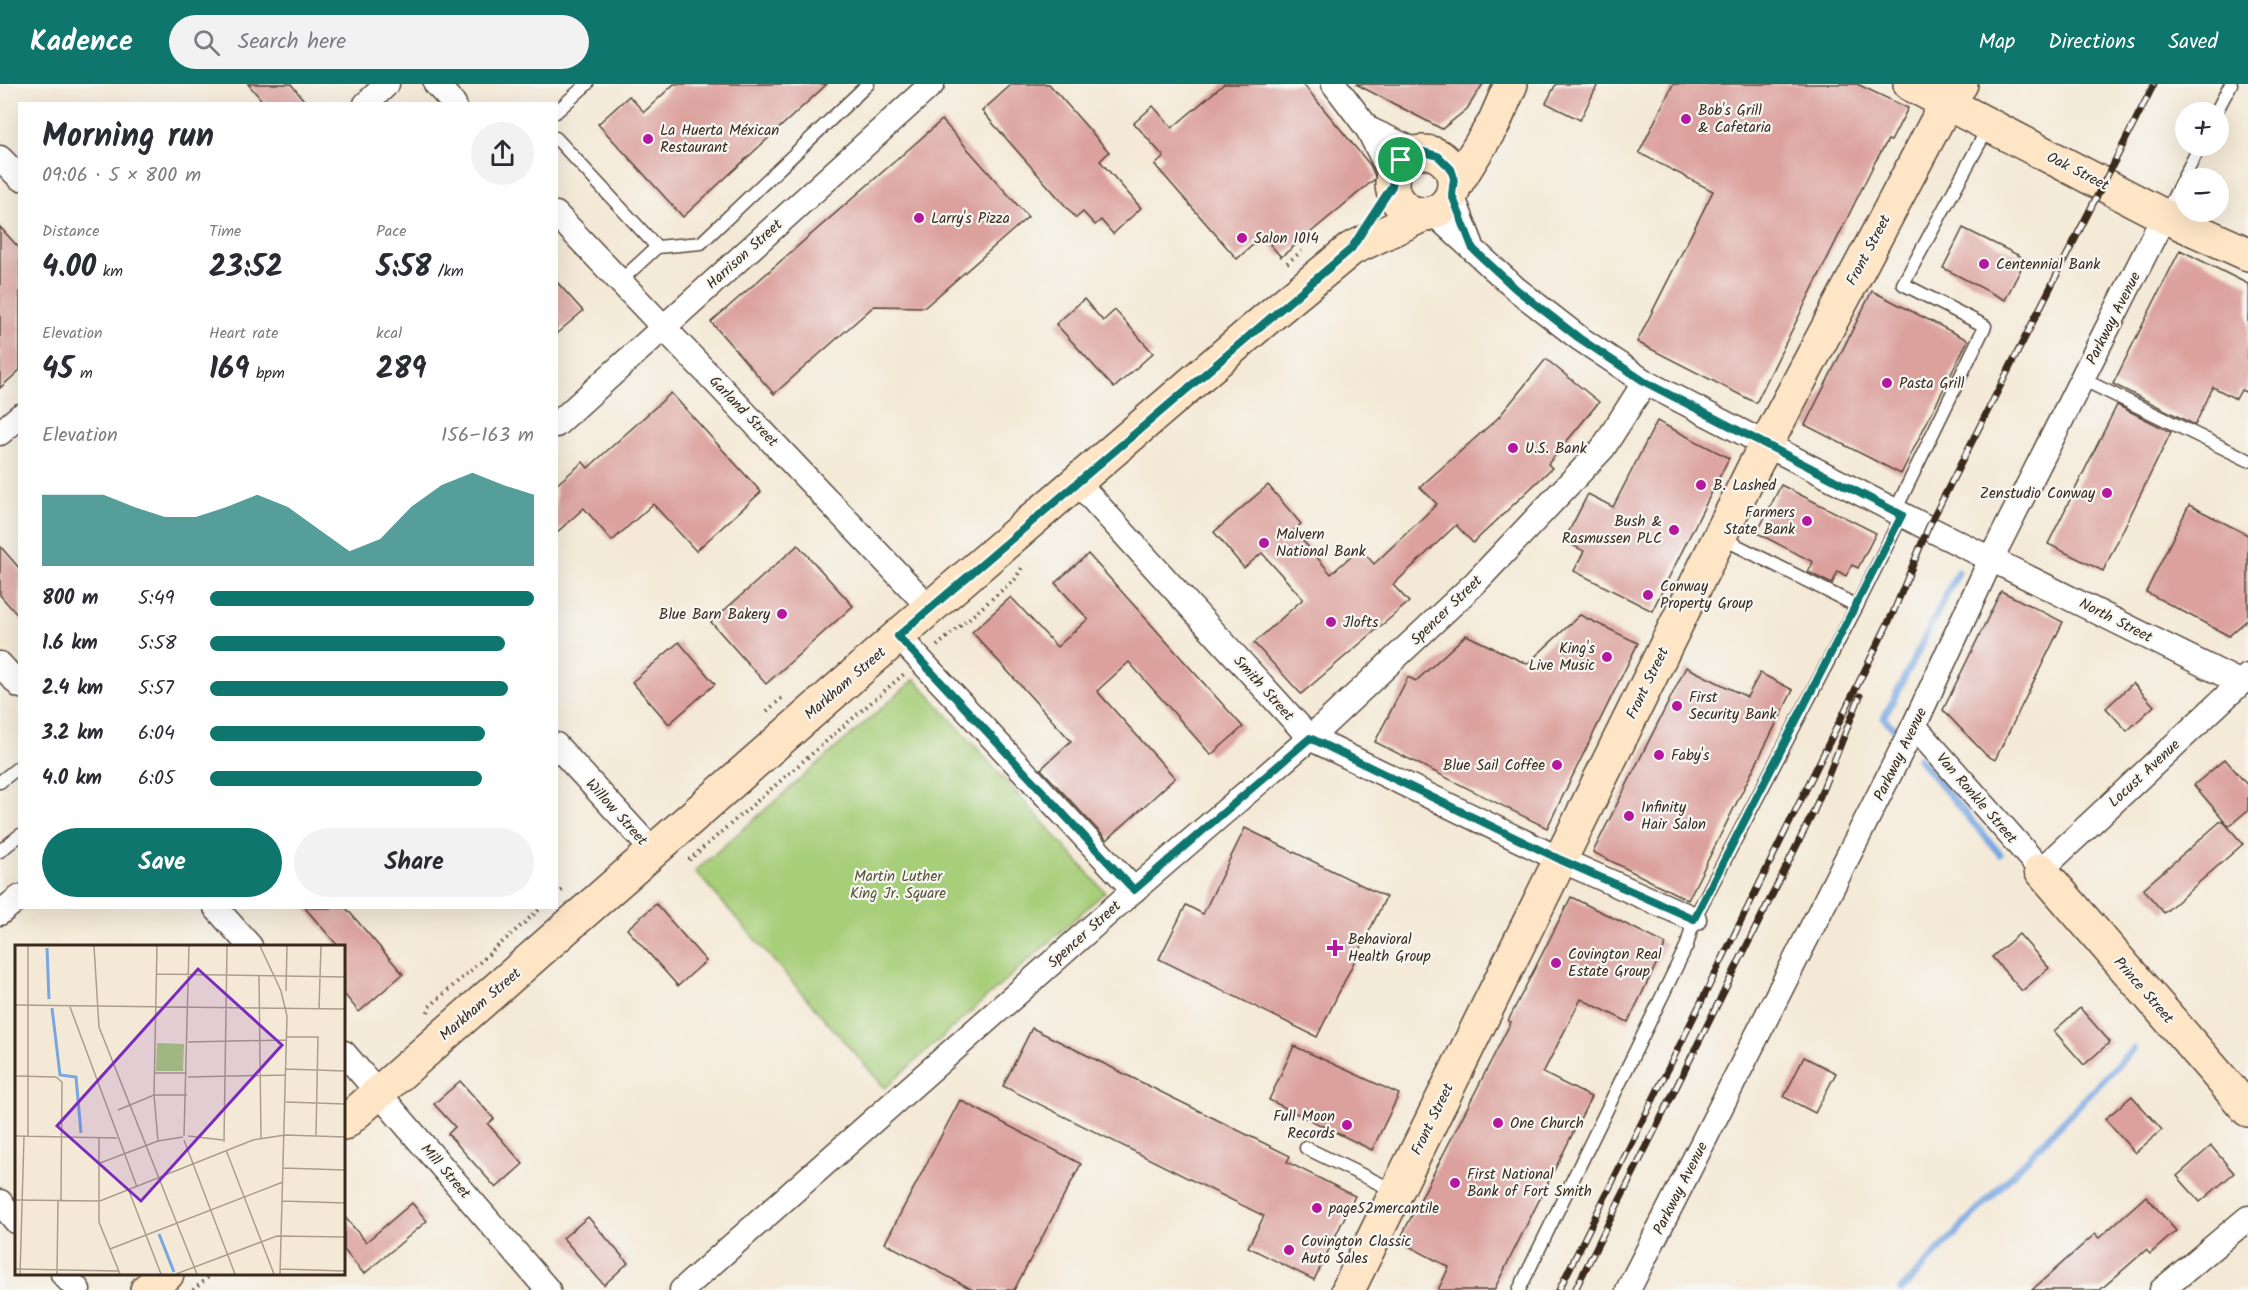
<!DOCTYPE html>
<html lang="en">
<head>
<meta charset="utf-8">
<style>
  :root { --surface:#fff; --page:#f2f2f3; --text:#2b2b33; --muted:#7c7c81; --accent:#0f766e }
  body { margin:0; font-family:Kalam,sans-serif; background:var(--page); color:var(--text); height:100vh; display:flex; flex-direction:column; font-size:22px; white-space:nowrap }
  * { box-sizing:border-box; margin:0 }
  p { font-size:20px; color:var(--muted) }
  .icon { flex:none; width:33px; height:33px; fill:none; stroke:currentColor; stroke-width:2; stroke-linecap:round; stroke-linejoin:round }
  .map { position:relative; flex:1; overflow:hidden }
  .panel { position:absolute; left:18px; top:18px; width:540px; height:807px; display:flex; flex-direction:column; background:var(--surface); border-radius:0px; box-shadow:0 6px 24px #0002 }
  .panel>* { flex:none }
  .buttons { position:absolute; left:2175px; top:18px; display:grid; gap:12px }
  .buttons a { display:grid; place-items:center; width:54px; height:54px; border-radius:50%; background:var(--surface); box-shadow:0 6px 24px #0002; font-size:30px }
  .pin { position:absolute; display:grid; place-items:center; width:51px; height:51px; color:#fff; margin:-26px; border:3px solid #fff; border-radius:50%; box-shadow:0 2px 6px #0007 }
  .round { display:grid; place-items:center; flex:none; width:63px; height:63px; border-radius:32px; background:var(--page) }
  .head { display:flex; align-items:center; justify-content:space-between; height:102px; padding:0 24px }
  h1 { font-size:33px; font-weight:700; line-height:45px }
  .figures { display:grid; grid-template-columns:repeat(3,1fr); gap:9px; height:102px; padding:6px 24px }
  .figures div { display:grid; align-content:center }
  .figures b { font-size:30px; font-weight:700 }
  .figures small { font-size:16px; font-weight:400 }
  .figures p { font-size:16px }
  .chart { height:168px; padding:12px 24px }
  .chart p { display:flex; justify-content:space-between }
  .chart svg { width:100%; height:108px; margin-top:6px; fill:var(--accent); opacity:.7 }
  .action { display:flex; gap:12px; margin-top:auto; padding:12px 24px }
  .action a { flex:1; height:69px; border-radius:36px; background:var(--accent); color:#fff; font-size:24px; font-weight:700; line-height:69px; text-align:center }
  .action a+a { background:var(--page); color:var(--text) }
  ul { padding:0 24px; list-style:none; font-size:20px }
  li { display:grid; grid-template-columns:96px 72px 1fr; align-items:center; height:45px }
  li i { height:15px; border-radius:8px; background:var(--accent) }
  header { display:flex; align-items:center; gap:36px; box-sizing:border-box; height:84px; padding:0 30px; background:var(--accent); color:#fff }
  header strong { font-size:28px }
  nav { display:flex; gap:33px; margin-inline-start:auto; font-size:21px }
  .search { width:420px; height:54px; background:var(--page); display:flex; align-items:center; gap:15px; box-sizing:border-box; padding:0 21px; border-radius:33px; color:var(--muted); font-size:22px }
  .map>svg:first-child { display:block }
  .green { fill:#a7ce79; stroke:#717c4c; stroke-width:1.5 }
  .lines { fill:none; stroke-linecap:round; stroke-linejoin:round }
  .stream { stroke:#77a6e1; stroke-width:7 }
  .building { fill:#dca19d }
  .lane-casing { stroke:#57473a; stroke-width:15 }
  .street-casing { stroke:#57473a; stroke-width:27 }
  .secondary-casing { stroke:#57473a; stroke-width:36 }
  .path { stroke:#57473a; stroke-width:4; stroke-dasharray:1.5 4.5; stroke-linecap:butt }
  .lane { stroke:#fff; stroke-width:12 }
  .street { stroke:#fff; stroke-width:24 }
  .secondary { stroke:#fde5c5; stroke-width:33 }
  .rail-casing { stroke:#3b2a1e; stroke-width:7 }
  .rail { stroke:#f6f6f2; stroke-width:4.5; stroke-dasharray:14; stroke-linecap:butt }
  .route-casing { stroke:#fff; stroke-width:12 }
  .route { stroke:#0f766e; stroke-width:8 }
  .poi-dot { fill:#b5179e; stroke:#f6f6f2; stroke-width:2 }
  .labels { text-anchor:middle; stroke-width:4.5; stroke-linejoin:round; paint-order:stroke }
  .poi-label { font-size:15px; fill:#3b2a1e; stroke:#f6f6f2; text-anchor:start }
  .street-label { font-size:15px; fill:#3b2a1e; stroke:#f6f6f2 }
  .park-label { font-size:15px; fill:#565335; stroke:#f6f6f2 }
  .inset-river { fill:none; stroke:#77a6e1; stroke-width:3 }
  .inset-road { fill:none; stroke:#aa9d8c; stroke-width:1.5 }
  .view { fill:#7b2cbf; fill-opacity:0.15; stroke:#7b2cbf; stroke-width:3 }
  .inset-edge { fill:none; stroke:#3b2a1e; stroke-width:3 }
</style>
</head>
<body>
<header>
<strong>Kadence</strong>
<div class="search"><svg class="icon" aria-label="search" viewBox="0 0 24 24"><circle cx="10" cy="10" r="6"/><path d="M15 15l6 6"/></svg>Search here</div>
<nav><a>Map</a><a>Directions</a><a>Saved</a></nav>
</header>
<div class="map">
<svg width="2248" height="1206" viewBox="0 0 2248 1206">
  <rect width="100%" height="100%" fill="#f6f6f2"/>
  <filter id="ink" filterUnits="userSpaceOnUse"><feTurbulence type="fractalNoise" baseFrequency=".0167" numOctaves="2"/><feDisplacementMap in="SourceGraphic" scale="12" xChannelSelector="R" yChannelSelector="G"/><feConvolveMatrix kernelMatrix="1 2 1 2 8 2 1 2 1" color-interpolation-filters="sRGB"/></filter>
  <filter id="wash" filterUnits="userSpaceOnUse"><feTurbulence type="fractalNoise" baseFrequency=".008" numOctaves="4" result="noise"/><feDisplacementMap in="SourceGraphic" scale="24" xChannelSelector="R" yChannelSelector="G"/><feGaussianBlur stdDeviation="1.35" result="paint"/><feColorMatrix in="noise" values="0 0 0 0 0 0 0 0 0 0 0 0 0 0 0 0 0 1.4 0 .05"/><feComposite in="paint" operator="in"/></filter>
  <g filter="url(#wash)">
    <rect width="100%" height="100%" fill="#f4e9d6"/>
    <polygon class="green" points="915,595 1105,808 885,1004 695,787"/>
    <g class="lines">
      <g class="stream">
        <polyline points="1893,644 1884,634 1958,488"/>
        <polyline points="1919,675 2000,770"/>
        <polyline points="1901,1206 2133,965"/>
      </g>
    </g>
    <g id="blocks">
      <g class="building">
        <polygon points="248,0 291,0 307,20 265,20"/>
        <polygon points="674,0 827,0 683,133 598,40 629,12 644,28"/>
        <polygon points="1012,0 1049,0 1109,68 1100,77 1141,124 1113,150 1101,136 1095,141 1083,128 1076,134 982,27"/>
        <polygon points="1224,0 1303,0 1370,81 1376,94 1281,173 1263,152 1237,175 1155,81 1164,73 1134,39 1153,22 1172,44"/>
        <polygon points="1356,0 1483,0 1467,25 1442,45"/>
        <polygon points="1556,0 1598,0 1580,36 1546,19"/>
        <polygon points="1673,0 1857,0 1908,24 1891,57 1888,56 1875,78 1756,319 1637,258 1713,107 1639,69"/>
        <polygon points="942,36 1028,133 925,223 874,222 774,310 711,238"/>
        <polygon points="0,143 20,165 20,286 0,304"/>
        <polygon points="1963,144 2026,175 2005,216 1943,184"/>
        <polygon points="2180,166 2248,200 2248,309 2241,306 2236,315 2213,303 2195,341 2113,300"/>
        <polygon points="556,197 583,227 556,250"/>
        <polygon points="1872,207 1968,256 1901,390 1805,341"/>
        <polygon points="1084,215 1103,237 1115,226 1153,269 1114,304 1056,240"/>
        <polygon points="1546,275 1599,318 1548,380 1552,384 1473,459 1456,441 1393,501 1409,518 1301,610 1254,559 1303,515 1262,469 1244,484 1214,448 1268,401 1301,440 1294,446 1331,490 1360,464 1374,480 1437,420 1420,403 1498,334"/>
        <polygon points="671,309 761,408 696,467 653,420 612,457 584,424 556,449 556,401 583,378 588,384"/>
        <polygon points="2117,321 2171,348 2103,487 2048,460"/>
        <polygon points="1657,337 1729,374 1652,527 1574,487 1584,467 1564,457 1588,410 1613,423"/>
        <polygon points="1781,401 1876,449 1858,484 1852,481 1846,492 1838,487 1832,500 1808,488 1813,478 1757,449"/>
        <polygon points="2189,421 2248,451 2248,535 2229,552 2146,508"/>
        <polygon points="798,461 853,522 766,600 711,538"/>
        <polygon points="0,462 20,485 20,534 0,511"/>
        <polygon points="1088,470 1243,643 1211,671 1129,578 1097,607 1175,694 1107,756 1041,685 1071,657 972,548 1011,513 1057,563 1088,535 1055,499"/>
        <polygon points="2001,507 2063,538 1995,676 1986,671 1943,626"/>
        <polygon points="1580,531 1638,559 1547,744 1375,658 1408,593 1416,597 1466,551 1527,580"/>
        <polygon points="679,558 715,600 669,640 632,598"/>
        <polygon points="1686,583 1747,613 1760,589 1793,606 1688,816 1593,768"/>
        <polygon points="2133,599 2154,622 2127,647 2106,624"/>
        <polygon points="2225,675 2248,702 2248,726 2229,742 2194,701"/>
        <polygon points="2222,736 2243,760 2164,829 2143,805"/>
        <polygon points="1245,744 1386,813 1317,953 1159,875 1186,821 1203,830"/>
        <polygon points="1571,813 1666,860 1628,938 1581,915 1543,989 1591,1013 1494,1206 1438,1206 1449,1183 1399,1157 1511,938 1508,937"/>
        <polygon points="656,820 706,877 678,902 627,845"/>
        <polygon points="305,824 346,824 403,890 359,928 344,910 344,862 338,862"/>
        <polygon points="2019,850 2049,884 2022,907 1992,873"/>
        <polygon points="2080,924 2110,958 2084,981 2054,947"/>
        <polygon points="1032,944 1290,1072 1287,1078 1355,1112 1314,1196 1248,1163 1264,1132 1003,1002"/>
        <polygon points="1294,962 1399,1010 1372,1066 1269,1016"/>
        <polygon points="1804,973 1836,989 1815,1029 1784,1013"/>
        <polygon points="460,997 494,1035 488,1040 523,1080 496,1104 448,1050 455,1043 434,1020"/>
        <polygon points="2132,1012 2162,1046 2135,1069 2105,1035"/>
        <polygon points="960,1016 1081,1080 1014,1206 973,1206 885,1159"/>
        <polygon points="2211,1062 2234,1089 2200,1118 2177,1092"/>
        <polygon points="2146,1112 2176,1147 2150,1170 2146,1166 2100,1206 2032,1206 2095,1150 2099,1154"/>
        <polygon points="412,1119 427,1137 364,1190 344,1166 344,1132 366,1158"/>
        <polygon points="588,1133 628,1179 604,1201 563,1154"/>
      </g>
    </g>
  </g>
  <g filter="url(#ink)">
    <use href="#blocks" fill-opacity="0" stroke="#57473a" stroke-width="1.5"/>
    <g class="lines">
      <defs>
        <g id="lane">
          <polyline points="556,28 587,0"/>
          <polyline points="2216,28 2231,0"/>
          <polyline points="556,54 657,163"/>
          <polyline points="2165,130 2200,62"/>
          <polyline points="619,198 657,163 701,159 868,0"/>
          <polyline points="2082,295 2248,376"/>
          <polyline points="1895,427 1985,242 1903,200 1989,42"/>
          <polyline points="1720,453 1857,522 1902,431"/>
          <polyline points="0,698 20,682"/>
          <polyline points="0,767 20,751"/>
          <polyline points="1306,1064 1395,1107"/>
          <polyline points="1519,1206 1687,861 1694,835 1857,522"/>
        </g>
        <g id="street">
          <polyline points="436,0 454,20"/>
          <polyline points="1334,0 1368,45 1392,93"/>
          <polyline points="366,20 387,0"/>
          <polyline points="1368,45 1418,68"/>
          <polyline points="0,74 20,94"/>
          <polyline points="1452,111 1471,160"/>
          <polyline points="1432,128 1516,205 1579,254 1645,298 1928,444 2241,599"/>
          <polyline points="556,130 930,524"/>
          <polyline points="556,341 932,0"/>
          <polyline points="0,349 20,332"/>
          <polyline points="1077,398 1310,654 1561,776 1694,835"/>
          <polyline points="898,552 1134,806"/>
          <polyline points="0,580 20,602"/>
          <polyline points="1914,642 2041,786 2248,592"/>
          <polyline points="556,661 654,768"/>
          <polyline points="216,824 250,862"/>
          <polyline points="0,829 20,813"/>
          <polyline points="344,969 548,1206"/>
          <polyline points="0,1118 16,1137"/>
          <polyline points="63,1190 78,1206"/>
          <polyline points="682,1206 1134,806 1310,654 1475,499 1603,364 1645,298"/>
          <polyline points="1628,1206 1914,642 1992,473 2164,132"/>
          <polyline points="2162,1206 2248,1134"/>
        </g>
        <g id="secondary">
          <polyline points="1910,0 2164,132 2248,170"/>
          <circle cx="1423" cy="99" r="31"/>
          <polyline points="1454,103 1494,39 1511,0"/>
          <polyline points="2041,786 2248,1026"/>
          <polyline points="344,1039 930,524 1265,236 1351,165 1425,130"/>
          <polyline points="147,1206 167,1190"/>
          <polyline points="1348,1206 1752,387 1947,18 1961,0"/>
        </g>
      </defs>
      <use href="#lane" class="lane-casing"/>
      <use href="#street" class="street-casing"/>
      <use href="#secondary" class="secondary-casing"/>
      <g class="path">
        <polyline points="1287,179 1302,167"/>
        <polyline points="937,562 1015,495 1023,482"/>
        <polyline points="767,627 782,614"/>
        <polyline points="689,776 904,590"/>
        <polyline points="556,810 566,804"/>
        <polyline points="428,928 429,923 541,824"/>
        <polyline points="193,1206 212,1190"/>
      </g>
      <use href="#lane" class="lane"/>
      <use href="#street" class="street"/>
      <use href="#secondary" class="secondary"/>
      <defs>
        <g id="rail">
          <polyline points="1559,1206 1893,529 1928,444 2154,0"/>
          <polyline points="1575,1206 1814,727 1860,612"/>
        </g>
      </defs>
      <use href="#rail" class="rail-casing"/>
      <use href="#rail" class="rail"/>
    </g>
  </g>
  <g class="lines" filter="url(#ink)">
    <defs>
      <path id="route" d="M1424,68L1438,72L1451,85L1454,94L1452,111L1473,165L1516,205L1579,254L1645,298L1902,431L1694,835L1561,776L1310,654L1134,806L898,552L1351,165L1392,102C1393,82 1404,69 1424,68Z"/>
    </defs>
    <use href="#route" class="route-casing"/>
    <use href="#route" class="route"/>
  </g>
  <g class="poi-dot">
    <circle cx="1686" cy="35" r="6"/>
    <circle cx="648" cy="55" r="6"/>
    <circle cx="919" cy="134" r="6"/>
    <circle cx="1242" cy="154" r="6"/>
    <circle cx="1984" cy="180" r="6"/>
    <circle cx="1887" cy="299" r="6"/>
    <circle cx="1513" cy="364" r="6"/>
    <circle cx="1701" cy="401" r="6"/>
    <circle cx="2107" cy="409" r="6"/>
    <circle cx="1807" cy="437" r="6"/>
    <circle cx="1674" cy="446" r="6"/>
    <circle cx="1264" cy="459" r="6"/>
    <circle cx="1648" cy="511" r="6"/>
    <circle cx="782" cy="530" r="6"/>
    <circle cx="1331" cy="538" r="6"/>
    <circle cx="1607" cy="573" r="6"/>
    <circle cx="1677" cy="622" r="6"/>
    <circle cx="1659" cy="671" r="6"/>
    <circle cx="1557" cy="681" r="6"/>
    <circle cx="1629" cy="732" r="6"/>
    <path d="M1332 855h6v6h6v6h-6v6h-6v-6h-6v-6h6z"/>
    <circle cx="1556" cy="879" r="6"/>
    <circle cx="1498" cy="1039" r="6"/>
    <circle cx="1347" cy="1041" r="6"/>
    <circle cx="1455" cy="1099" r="6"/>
    <circle cx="1317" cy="1124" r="6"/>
    <circle cx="1289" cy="1166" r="6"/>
  </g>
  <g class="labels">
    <g class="poi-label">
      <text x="1698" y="31">Bob's Grill<tspan x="1698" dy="17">&amp; Cafetaria</tspan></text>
      <text x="660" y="51">La Huerta Méxican<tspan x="660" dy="17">Restaurant</tspan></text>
      <text x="931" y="139">Larry's Pizza</text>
      <text x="1254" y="159">Salon 1014</text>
      <text x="1996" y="185">Centennial Bank</text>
      <text x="1899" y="304">Pasta Grill</text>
      <text x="1525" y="369">U.S. Bank</text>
      <text x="1713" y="406">B. Lashed</text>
      <text x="2095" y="414" text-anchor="end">Zenstudio Conway</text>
      <text x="1795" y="433" text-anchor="end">Farmers<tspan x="1795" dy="17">State Bank</tspan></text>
      <text x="1662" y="442" text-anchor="end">Bush &amp;<tspan x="1662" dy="17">Rasmussen PLC</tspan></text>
      <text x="1276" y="455">Malvern<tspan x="1276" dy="17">National Bank</tspan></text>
      <text x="1660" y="507">Conway<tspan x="1660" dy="17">Property Group</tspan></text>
      <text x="770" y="535" text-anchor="end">Blue Barn Bakery</text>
      <text x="1343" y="543">Jlofts</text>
      <text x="1595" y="569" text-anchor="end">King's<tspan x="1595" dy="17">Live Music</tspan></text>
      <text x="1689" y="618">First<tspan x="1689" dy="17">Security Bank</tspan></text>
      <text x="1671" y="676">Faby's</text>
      <text x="1545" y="686" text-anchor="end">Blue Sail Coffee</text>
      <text x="1641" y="728">Infinity<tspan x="1641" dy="17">Hair Salon</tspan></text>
      <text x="1348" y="860">Behavioral<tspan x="1348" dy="17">Health Group</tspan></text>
      <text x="1568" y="875">Covington Real<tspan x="1568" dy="17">Estate Group</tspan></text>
      <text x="1335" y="1037" text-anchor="end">Full Moon<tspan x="1335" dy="17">Records</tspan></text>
      <text x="1510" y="1044">One Church</text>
      <text x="1467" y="1095">First National<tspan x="1467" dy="17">Bank of Fort Smith</tspan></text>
      <text x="1329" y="1129">page52mercantile</text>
      <text x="1301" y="1162">Covington Classic<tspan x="1301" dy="17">Auto Sales</tspan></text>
    </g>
    <g class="street-label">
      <text transform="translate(2078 87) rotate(27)" y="5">Oak Street</text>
      <text transform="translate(1868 166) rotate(-62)" y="5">Front Street</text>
      <text transform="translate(744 170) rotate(-42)" y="5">Harrison Street</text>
      <text transform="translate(2113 234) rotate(-63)" y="5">Parkway Avenue</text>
      <text transform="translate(744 327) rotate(46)" y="5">Garland Street</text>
      <text transform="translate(1446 526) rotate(-44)" y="5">Spencer Street</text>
      <text transform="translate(2116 536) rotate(27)" y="5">North Street</text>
      <text transform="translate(845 599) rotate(-41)" y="5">Markham Street</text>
      <text transform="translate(1647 599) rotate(-64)" y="5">Front Street</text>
      <text transform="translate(1264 604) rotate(48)" y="5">Smith Street</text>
      <text transform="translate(1900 670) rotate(-64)" y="5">Parkway Avenue</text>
      <text transform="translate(2144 689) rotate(-43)" y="5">Locust Avenue</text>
      <text transform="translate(1977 714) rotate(49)" y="5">Van Ronkle Street</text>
      <text transform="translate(617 728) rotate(48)" y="5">Willow Street</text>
      <text transform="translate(1084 850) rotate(-42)" y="5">Spencer Street</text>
      <text transform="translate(2144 906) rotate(49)" y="5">Prince Street</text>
      <text transform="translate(480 920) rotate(-41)" y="5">Markham Street</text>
      <text transform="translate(1432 1035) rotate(-64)" y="5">Front Street</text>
      <text transform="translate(446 1087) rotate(49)" y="5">Mill Street</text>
      <text transform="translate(1680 1104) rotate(-63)" y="5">Parkway Avenue</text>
    </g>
    <g class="park-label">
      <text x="898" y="797">Martin Luther<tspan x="898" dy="17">King Jr. Square</tspan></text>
    </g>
  </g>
  <g transform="translate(15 861)">
    <rect width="330" height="330" fill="#f4e9d6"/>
    <path d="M142,98L169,99L168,126H141Z" fill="#a7ce79"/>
    <path class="inset-river" d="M32,3L34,54M37,63L45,130L61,132L66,188M144,289L159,327"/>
    <path class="inset-road" d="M13,1V191M79,1L84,82L182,329M142,1L139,150L143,196M245,1L266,46L272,71L265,329M141,29L330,32M244,30L246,194M271,46L272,1M0,60L330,64M55,62L122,242M304,64L306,1M272,92H303L301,190M173,97L271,95M271,124L330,126M140,128H172M0,131L41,132L47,137L46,255M173,132L270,130M271,157L330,159M103,165L139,150H172M270,190L330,192M0,191L102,193M169,191L174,1M173,191L208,195M84,193V277L105,329M169,195L220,329M209,197L212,1M211,205L259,329M85,218L143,196L168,192M268,223L330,225M114,246L146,329M0,255L85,256L238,195L270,190M267,256L330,258M95,304L268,237M0,324L103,326M265,324L330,326M5,329L9,191M42,329L43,255M161,329L262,291L330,292"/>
    <path class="view" d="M183,24L267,100L126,256L42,181Z"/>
    <rect width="330" height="330" class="inset-edge"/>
  </g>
</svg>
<div class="buttons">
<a>+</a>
<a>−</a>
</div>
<div class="pin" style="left:1401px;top:76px;background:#1e9e55"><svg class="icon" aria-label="arrive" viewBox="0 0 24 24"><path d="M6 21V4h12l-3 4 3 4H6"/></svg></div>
<section class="panel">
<div class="head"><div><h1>Morning run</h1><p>09:06 · 5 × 800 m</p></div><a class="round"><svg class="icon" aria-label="share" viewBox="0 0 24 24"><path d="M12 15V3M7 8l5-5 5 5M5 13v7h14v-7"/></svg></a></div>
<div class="figures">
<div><p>Distance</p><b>4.00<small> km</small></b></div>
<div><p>Time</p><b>23:52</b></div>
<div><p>Pace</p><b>5:58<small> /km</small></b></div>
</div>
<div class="figures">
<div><p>Elevation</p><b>45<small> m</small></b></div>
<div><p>Heart rate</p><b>169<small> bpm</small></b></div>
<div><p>kcal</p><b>289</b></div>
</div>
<div class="chart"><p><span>Elevation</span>156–163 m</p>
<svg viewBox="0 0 160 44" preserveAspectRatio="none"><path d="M0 44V15L10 15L20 15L30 20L40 24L50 24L60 20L70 15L80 20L90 29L100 38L110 33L120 20L130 11L140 6L150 11L160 15V44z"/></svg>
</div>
<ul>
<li><b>800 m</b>5:49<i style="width:100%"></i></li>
<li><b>1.6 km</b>5:58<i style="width:91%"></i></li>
<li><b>2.4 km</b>5:57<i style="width:92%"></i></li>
<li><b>3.2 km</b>6:04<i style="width:85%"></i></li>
<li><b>4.0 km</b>6:05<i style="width:84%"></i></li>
</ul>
<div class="action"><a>Save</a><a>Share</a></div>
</section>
</div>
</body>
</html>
